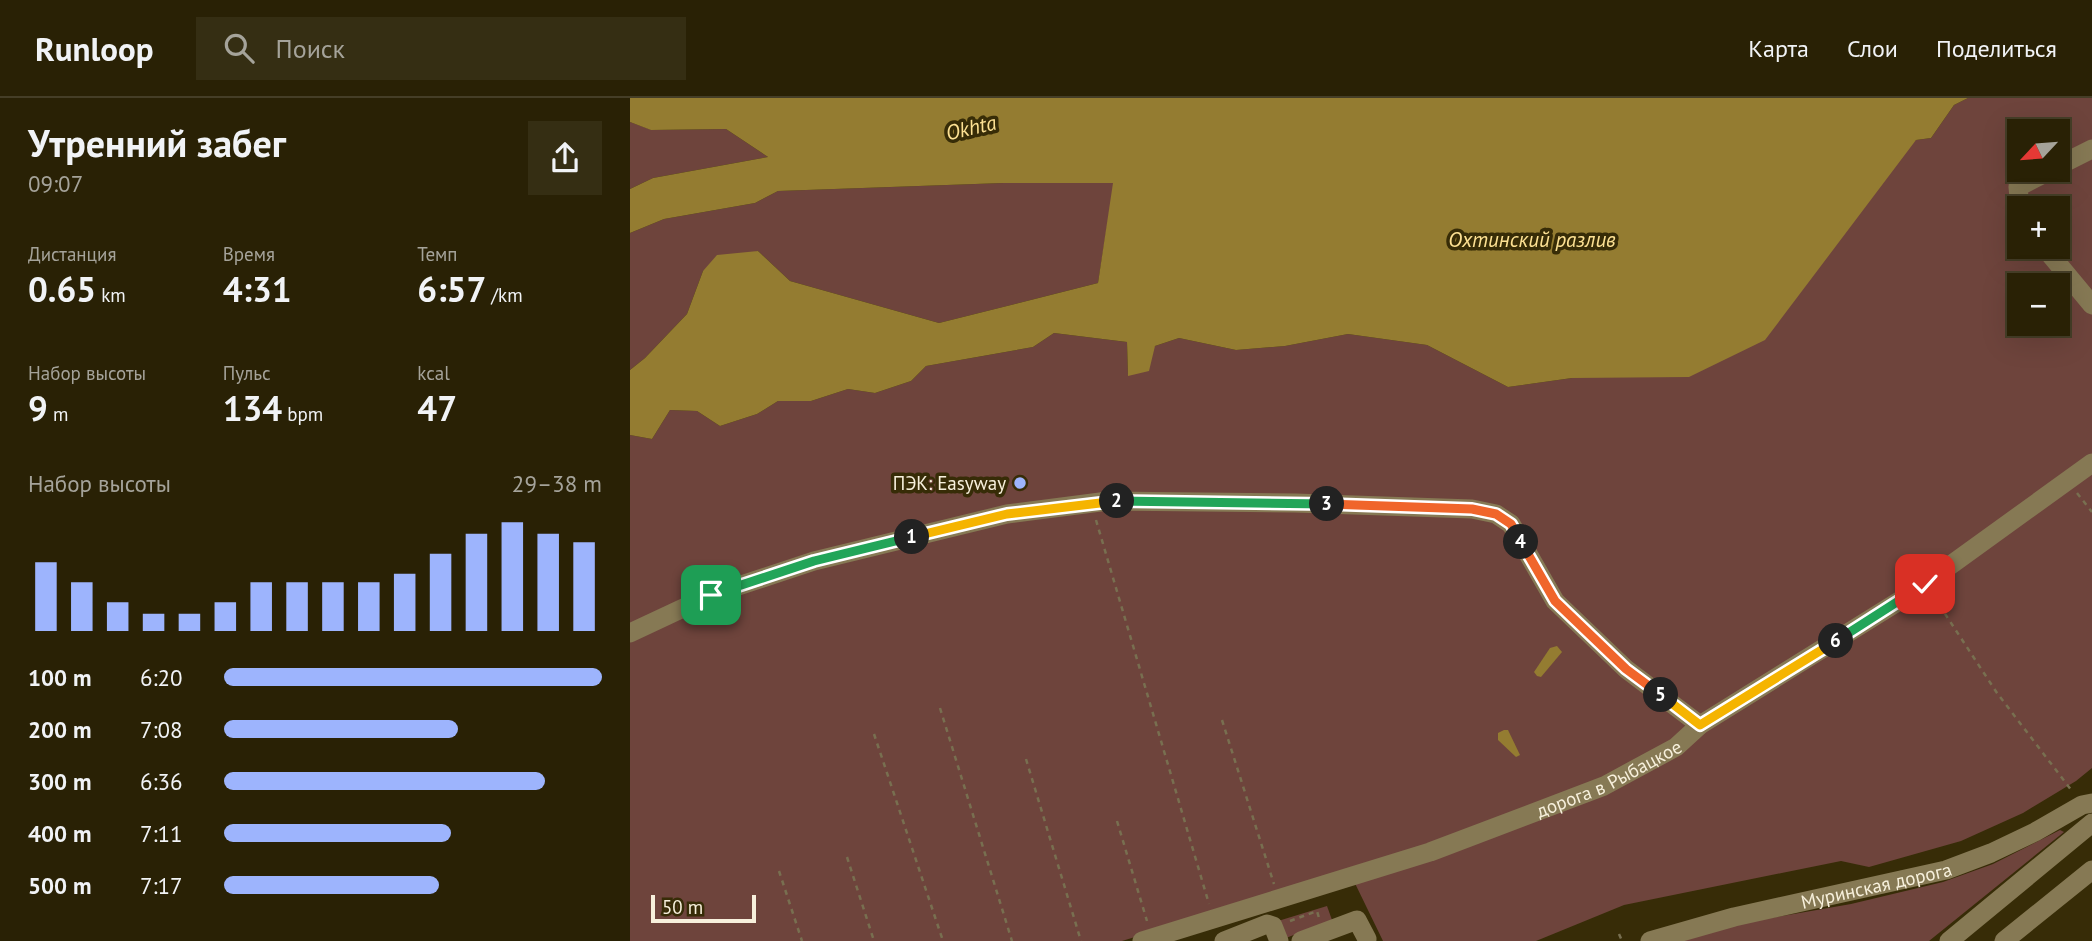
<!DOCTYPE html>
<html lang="ru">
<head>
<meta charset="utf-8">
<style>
  :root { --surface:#292105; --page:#352e13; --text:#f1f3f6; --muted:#a5a39a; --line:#453e27; --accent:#9db4fd }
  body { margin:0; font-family:"PT Sans",sans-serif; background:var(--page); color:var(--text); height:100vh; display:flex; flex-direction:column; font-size:26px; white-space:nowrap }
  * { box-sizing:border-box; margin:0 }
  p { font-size:23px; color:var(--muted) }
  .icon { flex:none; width:38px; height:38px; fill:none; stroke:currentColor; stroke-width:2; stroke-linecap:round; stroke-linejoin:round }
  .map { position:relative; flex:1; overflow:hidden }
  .drawer { display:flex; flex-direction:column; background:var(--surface); width:630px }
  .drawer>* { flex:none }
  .needle { width:46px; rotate:244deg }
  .tools { position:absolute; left:1377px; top:21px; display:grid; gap:14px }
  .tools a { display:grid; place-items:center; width:63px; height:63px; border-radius:0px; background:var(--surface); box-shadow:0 7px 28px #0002,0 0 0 2px var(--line); font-size:35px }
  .scale { position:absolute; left:21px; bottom:18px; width:105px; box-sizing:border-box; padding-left:7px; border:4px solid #f7f0dc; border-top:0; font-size:19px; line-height:24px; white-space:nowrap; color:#f7f0dc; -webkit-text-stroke:5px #372c07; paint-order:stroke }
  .pin { position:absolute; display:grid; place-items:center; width:60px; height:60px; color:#fff; margin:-30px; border-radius:14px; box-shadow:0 4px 10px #0006 }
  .km { position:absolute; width:35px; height:35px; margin:-18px; border-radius:50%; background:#222; color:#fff; font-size:19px; line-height:35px; text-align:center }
  .round { display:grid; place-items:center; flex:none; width:74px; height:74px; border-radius:0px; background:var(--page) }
  .head { display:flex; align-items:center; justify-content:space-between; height:119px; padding:0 28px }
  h1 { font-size:38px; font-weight:700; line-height:52px }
  .metrics { display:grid; grid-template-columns:repeat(3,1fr); gap:10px; height:119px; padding:7px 28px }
  .metrics div { display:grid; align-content:center }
  .metrics b { font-size:35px; font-weight:700 }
  .metrics small { font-size:19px; font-weight:400 }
  .metrics p { font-size:19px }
  .chart { height:196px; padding:14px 28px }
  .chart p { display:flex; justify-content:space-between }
  .chart svg { width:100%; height:126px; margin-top:7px; stroke:var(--accent); stroke-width:6 }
  ul { padding:0 28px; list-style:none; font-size:23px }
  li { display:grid; grid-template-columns:112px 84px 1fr; align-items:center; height:52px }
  li i { height:18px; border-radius:9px; background:var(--accent) }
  header { display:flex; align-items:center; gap:42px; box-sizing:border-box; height:98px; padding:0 35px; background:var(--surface); border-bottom:2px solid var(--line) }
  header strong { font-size:33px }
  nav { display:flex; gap:38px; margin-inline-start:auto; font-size:24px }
  .search { width:490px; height:63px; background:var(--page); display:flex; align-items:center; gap:18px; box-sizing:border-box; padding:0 24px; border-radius:0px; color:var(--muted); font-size:26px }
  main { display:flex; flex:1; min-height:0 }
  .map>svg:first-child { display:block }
  .green { fill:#6e443c; fill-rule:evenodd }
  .water { fill:#947c31 }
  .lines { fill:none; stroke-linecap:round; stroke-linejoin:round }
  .path { stroke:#786f50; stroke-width:2.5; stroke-dasharray:5 5; stroke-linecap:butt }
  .minor { stroke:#867954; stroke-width:19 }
  .split-1-casing { stroke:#fff; stroke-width:14 }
  .split-2-casing { stroke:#fff; stroke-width:14 }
  .split-3-casing { stroke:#fff; stroke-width:14 }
  .split-4-casing { stroke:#fff; stroke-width:14 }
  .split-5-casing { stroke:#fff; stroke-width:14 }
  .split-6-casing { stroke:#fff; stroke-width:14 }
  .split-7-casing { stroke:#fff; stroke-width:14 }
  .split-1 { stroke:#22a559; stroke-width:9 }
  .split-2 { stroke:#f5b400; stroke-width:9 }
  .split-3 { stroke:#22a559; stroke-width:9 }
  .split-4 { stroke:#f0652b; stroke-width:9 }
  .split-5 { stroke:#f0652b; stroke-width:9 }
  .split-6 { stroke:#f5b400; stroke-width:9 }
  .split-7 { stroke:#22a559; stroke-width:9 }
  .poi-dot { fill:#9db4fd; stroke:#372c07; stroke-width:2.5 }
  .labels { text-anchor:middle; stroke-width:7; stroke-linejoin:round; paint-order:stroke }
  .poi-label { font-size:19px; fill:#f7f0dc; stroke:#372c07; text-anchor:end }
  .street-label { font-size:19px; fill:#f7f0dc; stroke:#372c07 }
  .water-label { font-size:21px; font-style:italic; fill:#fde193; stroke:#372c07 }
</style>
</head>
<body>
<header>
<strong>Runloop</strong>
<div class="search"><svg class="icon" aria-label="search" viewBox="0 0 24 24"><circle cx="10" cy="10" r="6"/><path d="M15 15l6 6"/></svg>Поиск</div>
<nav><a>Карта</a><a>Слои</a><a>Поделиться</a></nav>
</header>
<main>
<section class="drawer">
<div class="head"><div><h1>Утренний забег</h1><p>09:07</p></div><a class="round"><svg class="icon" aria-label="share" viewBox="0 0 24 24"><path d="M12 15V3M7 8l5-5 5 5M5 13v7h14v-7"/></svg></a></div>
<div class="metrics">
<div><p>Дистанция</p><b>0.65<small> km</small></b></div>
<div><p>Время</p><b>4:31</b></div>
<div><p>Темп</p><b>6:57<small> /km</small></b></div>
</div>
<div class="metrics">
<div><p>Набор высоты</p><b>9<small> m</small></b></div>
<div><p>Пульс</p><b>134<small> bpm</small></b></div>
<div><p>kcal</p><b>47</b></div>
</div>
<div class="chart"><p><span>Набор высоты</span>29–38 m</p>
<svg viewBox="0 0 160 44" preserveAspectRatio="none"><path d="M5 44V20M15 44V27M25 44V34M35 44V38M45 44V38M55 44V34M65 44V27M75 44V27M85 44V27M95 44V27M105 44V24M115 44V17M125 44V10M135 44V6M145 44V10M155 44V13"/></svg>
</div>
<ul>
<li><b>100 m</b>6:20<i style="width:100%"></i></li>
<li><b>200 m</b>7:08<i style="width:62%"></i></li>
<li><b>300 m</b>6:36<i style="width:85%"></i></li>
<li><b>400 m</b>7:11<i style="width:60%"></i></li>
<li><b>500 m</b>7:17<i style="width:57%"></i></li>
</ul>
</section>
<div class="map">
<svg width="1462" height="843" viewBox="0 0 1462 843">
  <rect width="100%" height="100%" fill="#372c07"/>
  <g class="green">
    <path d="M1338,0H1462V670L1446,683L1393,715L1331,743L1239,769L1211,763L994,807L906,843H753L719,773L492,843H0V337L22,341L40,312L67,313L90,328L127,316L148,303H181L218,291L245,295L281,283L296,268L403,249L424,235L497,244L498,277L525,248L549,240L606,252L655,248L718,236L797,247L878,289L942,280L1286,42L1301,40L1324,7ZM1390,33H1428V72H1390ZM1390,110H1428V149H1390ZM1390,187H1428V226H1390Z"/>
    <polygon points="0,24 22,32 96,31 138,59 23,80 0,91"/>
    <polygon points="373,85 484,85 468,185 309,225 160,183 128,153 73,173 57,216 15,260 0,272 0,135 34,121 125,105 148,93"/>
    <polygon points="1430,732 1434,734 1299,843 1050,843 1117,824 1221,806 1313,784 1363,766"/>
    <polygon points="697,808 702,822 656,840 648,823"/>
  </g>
  <g class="water">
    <polygon points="0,0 1338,0 1324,7 1301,40 1286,42 1135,242 1059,279 942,280 878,289 797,247 718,236 655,248 606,252 549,240 525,248 519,273 498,278 497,244 424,235 403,249 296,268 281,283 245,295 218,291 181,303 148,303 127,316 90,328 67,313 40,312 22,341 0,337 0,272 15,260 57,216 73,173 87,157 128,153 160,183 309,225 468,185 483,85 373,85 148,93 125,105 34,121 0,135 0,91 23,80 138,59 96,31 21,32 0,24"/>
    <polygon points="927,548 932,554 911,579 907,578 904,574 920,550"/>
    <polygon points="874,632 878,632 890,657 886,659 868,642 868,635"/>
  </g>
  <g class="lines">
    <g class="path">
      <polyline points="1447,395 1462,414"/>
      <polyline points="466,422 579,806"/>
      <polyline points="1304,499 1367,595 1442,693"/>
      <polyline points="310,610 382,843"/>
      <polyline points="592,622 644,786"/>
      <polyline points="244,636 313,843"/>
      <polyline points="396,661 451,843"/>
      <polyline points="487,723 517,823"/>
      <polyline points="217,759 244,843"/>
      <polyline points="149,773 172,843"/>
      <polyline points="660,823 687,813 689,820"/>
      <polyline points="989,836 992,843"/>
    </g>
    <g class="minor">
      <polyline points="1428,68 1462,51"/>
      <polyline points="1390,110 1388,89 1421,72"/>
      <polyline points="1414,149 1462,207"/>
      <polyline points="0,535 81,497 184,463 377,416 478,403 665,405 842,411 866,416 881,426 925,503 996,571 1070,627"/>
      <path id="s1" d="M512,843L800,754L974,688L1046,649L1070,627L1282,495L1462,365"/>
      <polyline points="594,843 637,826 643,828 649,843"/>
      <polyline points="671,843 727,822 737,841"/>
      <path id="s2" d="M1020,843L1104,819L1316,772L1361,755L1405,734L1452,707L1462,705"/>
      <polyline points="1319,843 1462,725"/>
      <polyline points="1374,843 1462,772"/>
    </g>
  </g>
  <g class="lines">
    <defs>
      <polyline id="split-1" points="81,497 184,463 282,439"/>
      <polyline id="split-2" points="282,439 377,416 487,403"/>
      <polyline id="split-3" points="487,403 697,406"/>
      <polyline id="split-4" points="697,406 842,411 866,416 881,426 891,444"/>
      <polyline id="split-5" points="891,444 925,503 996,571 1031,597"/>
      <polyline id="split-6" points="1031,597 1070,627 1206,543"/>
      <polyline id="split-7" points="1206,543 1295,486"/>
    </defs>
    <use href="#split-1" class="split-1-casing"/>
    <use href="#split-2" class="split-2-casing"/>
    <use href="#split-3" class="split-3-casing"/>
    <use href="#split-4" class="split-4-casing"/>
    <use href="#split-5" class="split-5-casing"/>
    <use href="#split-6" class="split-6-casing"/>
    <use href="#split-7" class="split-7-casing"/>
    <use href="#split-1" class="split-1"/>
    <use href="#split-2" class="split-2"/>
    <use href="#split-3" class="split-3"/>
    <use href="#split-4" class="split-4"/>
    <use href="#split-5" class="split-5"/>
    <use href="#split-6" class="split-6"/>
    <use href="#split-7" class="split-7"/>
  </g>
  <circle class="poi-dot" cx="390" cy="385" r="7"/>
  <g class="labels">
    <g class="poi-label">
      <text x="376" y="392">ПЭК: Easyway</text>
    </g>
    <g class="street-label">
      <text dy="7" stroke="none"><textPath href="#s1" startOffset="495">дорога в Рыбацкое</textPath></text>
      <text dy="7" stroke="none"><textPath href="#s2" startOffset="233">Муринская дорога</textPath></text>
    </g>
    <g class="water-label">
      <text transform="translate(341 30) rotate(-13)" y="7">Okhta</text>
      <text x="902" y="149">Охтинский разлив</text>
    </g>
  </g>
</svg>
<div class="tools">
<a><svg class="needle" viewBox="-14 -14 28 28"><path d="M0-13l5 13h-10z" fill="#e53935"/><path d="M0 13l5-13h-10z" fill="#a5a39a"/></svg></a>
<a>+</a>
<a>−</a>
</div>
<div class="scale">50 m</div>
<div class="pin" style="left:81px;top:497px;background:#1e9e55"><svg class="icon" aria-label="arrive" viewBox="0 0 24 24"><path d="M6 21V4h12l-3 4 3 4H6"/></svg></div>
<div class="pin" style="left:1295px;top:486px;background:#d93025"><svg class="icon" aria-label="check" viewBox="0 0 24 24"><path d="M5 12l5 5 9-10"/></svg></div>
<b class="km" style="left:282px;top:439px">1</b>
<b class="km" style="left:487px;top:403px">2</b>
<b class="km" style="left:697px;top:406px">3</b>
<b class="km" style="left:891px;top:444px">4</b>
<b class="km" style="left:1031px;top:597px">5</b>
<b class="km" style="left:1206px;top:543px">6</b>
</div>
</main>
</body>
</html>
